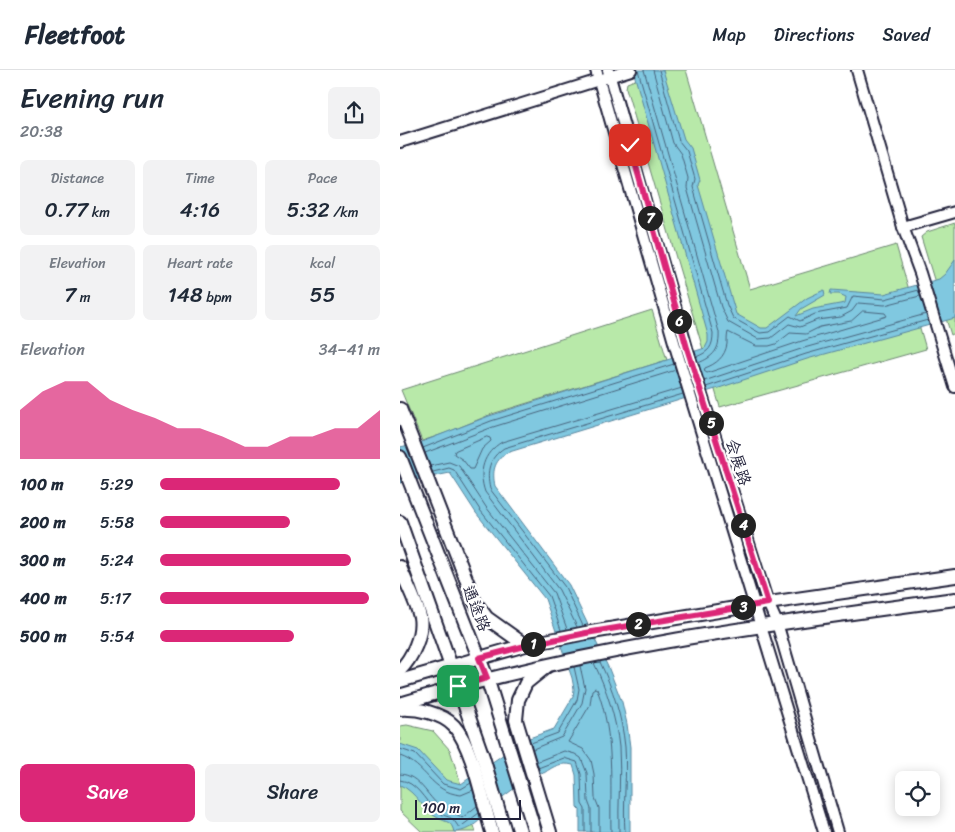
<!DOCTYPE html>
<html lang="en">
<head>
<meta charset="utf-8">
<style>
  :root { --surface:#fff; --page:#f2f2f3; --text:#1f2937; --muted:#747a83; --line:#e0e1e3; --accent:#db2777 }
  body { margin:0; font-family:Sriracha,"LXGW WenKai TC",sans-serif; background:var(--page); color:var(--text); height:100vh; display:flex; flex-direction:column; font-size:19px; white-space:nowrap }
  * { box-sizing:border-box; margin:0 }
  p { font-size:16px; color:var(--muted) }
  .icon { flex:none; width:28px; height:28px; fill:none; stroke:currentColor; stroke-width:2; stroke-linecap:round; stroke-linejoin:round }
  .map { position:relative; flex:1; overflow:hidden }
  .sheet { display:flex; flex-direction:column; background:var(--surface); width:400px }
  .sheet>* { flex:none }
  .buttons { position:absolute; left:495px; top:701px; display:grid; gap:10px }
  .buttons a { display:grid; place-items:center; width:45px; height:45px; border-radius:8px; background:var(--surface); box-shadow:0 2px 12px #0003; font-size:25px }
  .scale { position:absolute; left:15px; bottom:12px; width:106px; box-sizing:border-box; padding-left:5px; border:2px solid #22223b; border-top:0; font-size:14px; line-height:18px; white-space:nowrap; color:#22223b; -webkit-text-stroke:4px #fff; paint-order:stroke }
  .pin { position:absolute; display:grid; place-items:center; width:42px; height:42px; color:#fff; margin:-21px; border-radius:10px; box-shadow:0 2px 8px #0006 }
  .km { position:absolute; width:25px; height:25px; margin:-12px; border-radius:50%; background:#222; color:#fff; font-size:14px; line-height:25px; text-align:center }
  .round { display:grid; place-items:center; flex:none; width:52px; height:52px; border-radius:8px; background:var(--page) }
  .overview { display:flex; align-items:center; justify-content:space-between; height:85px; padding:0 20px }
  h1 { font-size:28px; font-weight:600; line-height:38px }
  .metrics { display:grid; grid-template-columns:repeat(3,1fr); gap:8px; height:85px; padding:5px 20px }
  .metrics div { display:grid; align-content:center; border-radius:8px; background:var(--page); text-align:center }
  .metrics b { font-size:21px; font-weight:600 }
  .metrics small { font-size:14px; font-weight:400 }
  .metrics p { font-size:14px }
  .chart { height:140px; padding:10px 20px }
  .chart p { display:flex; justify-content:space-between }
  .chart svg { width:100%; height:90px; margin-top:5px; fill:var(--accent); opacity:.7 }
  .action { display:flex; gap:10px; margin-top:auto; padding:10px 20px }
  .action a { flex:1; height:58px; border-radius:8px; background:var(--accent); color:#fff; font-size:20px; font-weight:600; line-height:58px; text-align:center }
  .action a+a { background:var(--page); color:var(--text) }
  ul { padding:0 20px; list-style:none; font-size:16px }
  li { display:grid; grid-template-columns:80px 60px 1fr; align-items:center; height:38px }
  li i { height:12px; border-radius:6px; background:var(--accent) }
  header { display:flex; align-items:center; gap:30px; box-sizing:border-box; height:70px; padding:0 25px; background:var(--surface); border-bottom:1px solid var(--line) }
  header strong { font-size:24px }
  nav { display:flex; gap:28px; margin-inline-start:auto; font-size:18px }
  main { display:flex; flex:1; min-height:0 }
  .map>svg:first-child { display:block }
  .green { fill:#b8e9a9; stroke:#6d8672 }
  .water { fill:#80c8e0; stroke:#5a869e }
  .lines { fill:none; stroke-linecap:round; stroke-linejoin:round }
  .shore { stroke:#48647d; stroke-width:1 }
  .minor-casing { stroke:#22223b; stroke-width:14 }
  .major-casing { stroke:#22223b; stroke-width:16 }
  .minor { stroke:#fff; stroke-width:10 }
  .major { stroke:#fff; stroke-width:12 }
  .route-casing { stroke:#fff; stroke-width:10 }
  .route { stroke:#db2777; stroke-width:6 }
  .labels { text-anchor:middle; stroke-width:5; stroke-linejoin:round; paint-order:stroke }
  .street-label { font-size:16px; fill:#22223b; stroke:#fff }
</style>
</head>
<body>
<header>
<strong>Fleetfoot</strong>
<nav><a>Map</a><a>Directions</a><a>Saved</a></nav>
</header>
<main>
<section class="sheet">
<div class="overview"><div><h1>Evening run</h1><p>20:38</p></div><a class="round"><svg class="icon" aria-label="share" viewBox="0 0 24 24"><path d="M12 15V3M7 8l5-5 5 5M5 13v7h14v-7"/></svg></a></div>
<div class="metrics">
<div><p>Distance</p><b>0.77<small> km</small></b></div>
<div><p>Time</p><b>4:16</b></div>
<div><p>Pace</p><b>5:32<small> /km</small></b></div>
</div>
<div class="metrics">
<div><p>Elevation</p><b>7<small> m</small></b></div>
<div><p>Heart rate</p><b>148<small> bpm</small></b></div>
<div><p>kcal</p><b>55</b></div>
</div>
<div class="chart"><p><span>Elevation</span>34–41 m</p>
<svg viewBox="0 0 160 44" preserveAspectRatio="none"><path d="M0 44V20L10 11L20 6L30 6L40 15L50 20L60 24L70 29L80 29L90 33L100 38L110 38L120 33L130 33L140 29L150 29L160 20V44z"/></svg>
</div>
<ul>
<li><b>100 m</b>5:29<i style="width:82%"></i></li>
<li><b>200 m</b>5:58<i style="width:59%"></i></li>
<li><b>300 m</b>5:24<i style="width:87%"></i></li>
<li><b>400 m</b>5:17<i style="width:95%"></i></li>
<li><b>500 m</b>5:54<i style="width:61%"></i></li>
</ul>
<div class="action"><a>Save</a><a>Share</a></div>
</section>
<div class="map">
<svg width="555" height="762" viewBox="0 0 555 762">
  <rect width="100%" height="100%" fill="#fff"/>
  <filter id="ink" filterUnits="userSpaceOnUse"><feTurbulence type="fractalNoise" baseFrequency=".02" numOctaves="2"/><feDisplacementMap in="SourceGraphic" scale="10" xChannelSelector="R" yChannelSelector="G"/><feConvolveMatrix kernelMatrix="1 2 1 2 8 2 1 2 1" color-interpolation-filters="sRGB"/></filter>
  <g filter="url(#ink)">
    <g class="green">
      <polygon points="261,0 286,0 350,219 496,175 526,279 320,337 226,18 227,13"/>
      <polygon points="555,153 555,263 551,265 521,167 527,162"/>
      <polygon points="252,240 267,290 92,344 46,363 22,371 1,320"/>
      <polygon points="7,655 33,661 50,680 76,762 22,762 0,741 0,656"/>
    </g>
    <path class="water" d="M233,0H263L284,69L291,78L300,110L298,115L336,244L361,258H367L407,228L424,220L425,225L401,239L396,246L413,239L445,233L446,227L439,224H430L431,220L484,224L539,209L545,204L555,190V248L407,289L319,318L106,383C94,392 92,401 95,416L169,515L209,599L222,632L227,654L230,677V762H180V740L177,737L176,705L173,695C161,692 154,696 144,703L141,702C129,710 115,717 104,726C89,739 75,762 54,762C51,750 47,753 38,748C22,740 17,722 0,715V674L18,680L46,710L61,714L124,670L154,659L173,627L174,619L172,608L145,529L76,443L50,403L0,413V377L19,373L89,346L305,278L308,272V265Z"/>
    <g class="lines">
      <g class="shore">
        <path d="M238,0L313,263C313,277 309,282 296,287"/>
        <path d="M244,0L319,262C320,279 314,287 298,293"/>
        <polyline points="253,0 273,73 281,84 288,108 287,118 321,237 328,252 358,269 371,268 389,254 400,257 417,250 441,247 452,241 458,233 485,235 520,226"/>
        <polyline points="259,0 279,71 287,81 295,109 293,117 327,235 333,248 360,263 369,262 390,246 400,251 415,244 447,238 453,226 485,229 519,220"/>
        <path d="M463,241L485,243L487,246L402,271L307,303L304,301L305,298C316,294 325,287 327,274C327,270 327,266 328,262L356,276H369L376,274L390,263L406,264L420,257L451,251Z"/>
        <polyline points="304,311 404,278 526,244"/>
        <polyline points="306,317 406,284 528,250"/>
        <polygon points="87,367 90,368 91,371 82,379 73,399 70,399 63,390 54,384 55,381"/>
        <polyline points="23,378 91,351 274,294"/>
        <polyline points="25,383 93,357 276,300"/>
        <polyline points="30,396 49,392 59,396 86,437 154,523 167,559"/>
        <polyline points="33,402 49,398 54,400 80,440 149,526 161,560"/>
        <path d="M183,556L165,517L90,419C86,401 89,388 104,378L283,324"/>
        <path d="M177,557L159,520L85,422C78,402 83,383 102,372L282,318"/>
        <path d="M200,592C213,619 222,647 225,677C227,705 223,734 225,762"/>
        <path d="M194,593C207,620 216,648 219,677C221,705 218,734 219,762"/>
        <polyline points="131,673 158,663 177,630 179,619 174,597"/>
        <polyline points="0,679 15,684 43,714 61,719 71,713"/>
        <polyline points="133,679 162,667 182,633 185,618 180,596"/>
        <path d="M0,686C27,695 30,722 61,725L73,720"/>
        <polyline points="136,692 164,681 175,684 181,688 187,703 188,731 191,739 191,762"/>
        <polyline points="138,698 164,688 177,692 181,704 182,734 185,739 185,762"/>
        <path d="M0,704C20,705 26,726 41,737C48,742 54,741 62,748L77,736"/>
        <path d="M0,710C17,712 24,730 35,740C47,750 50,742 59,758L79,743"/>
        <path d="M199,762V738L195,728L194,704L191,690L183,679L168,672L190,635L192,620L195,618L197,619C215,666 210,713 211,762"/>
      </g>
      <defs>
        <g id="minor">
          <polyline points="196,0 276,279 424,762"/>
          <polyline points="208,0 287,278 368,533 377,553 438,762"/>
          <polyline points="457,0 503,157 520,203 555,317"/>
          <polyline points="0,72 231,0"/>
          <polyline points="503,157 555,142"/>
        </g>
        <g id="major">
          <polyline points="0,339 75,532 87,548 125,575"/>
          <polyline points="0,387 87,608 135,762"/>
          <polyline points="0,452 83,687 105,762"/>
          <path d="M0,497C6,513 16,531 20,547C23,565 12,588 0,600"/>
          <polyline points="147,596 126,613 118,630 116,650 150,762"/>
          <polyline points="0,611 125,575 186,563 354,535 555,506"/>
          <path d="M0,634C181,578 368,554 555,529"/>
          <path d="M0,639C17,638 42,643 54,656C73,677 83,734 92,762"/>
        </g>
      </defs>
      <use href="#minor" class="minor-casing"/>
      <use href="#major" class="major-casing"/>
      <use href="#minor" class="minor"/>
      <use href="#major" class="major"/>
    </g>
  </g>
  <g class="lines" filter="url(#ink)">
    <defs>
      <polyline id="route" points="58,616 87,608 79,588 125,576 186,563 368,533 287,278 230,75"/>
    </defs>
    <use href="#route" class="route-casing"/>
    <use href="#route" class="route"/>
  </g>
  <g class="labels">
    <g class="street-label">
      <text transform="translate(339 392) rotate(72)" y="6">会展路</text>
      <text transform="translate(77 538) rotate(68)" y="6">通途路</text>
    </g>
  </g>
</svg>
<div class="buttons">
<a><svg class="icon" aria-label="locate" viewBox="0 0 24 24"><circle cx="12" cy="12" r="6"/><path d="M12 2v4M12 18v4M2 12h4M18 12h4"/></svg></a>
</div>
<div class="scale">100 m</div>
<div class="pin" style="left:58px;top:616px;background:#1e9e55"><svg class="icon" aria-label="arrive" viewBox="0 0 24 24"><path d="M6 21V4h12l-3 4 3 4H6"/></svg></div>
<div class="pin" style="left:230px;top:75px;background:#d93025"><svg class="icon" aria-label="check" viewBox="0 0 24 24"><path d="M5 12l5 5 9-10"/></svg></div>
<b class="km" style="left:133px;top:574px">1</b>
<b class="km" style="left:238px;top:554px">2</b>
<b class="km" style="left:343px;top:537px">3</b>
<b class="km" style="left:343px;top:455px">4</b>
<b class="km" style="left:311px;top:353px">5</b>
<b class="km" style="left:279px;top:251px">6</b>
<b class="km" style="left:250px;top:148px">7</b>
</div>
</main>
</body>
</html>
